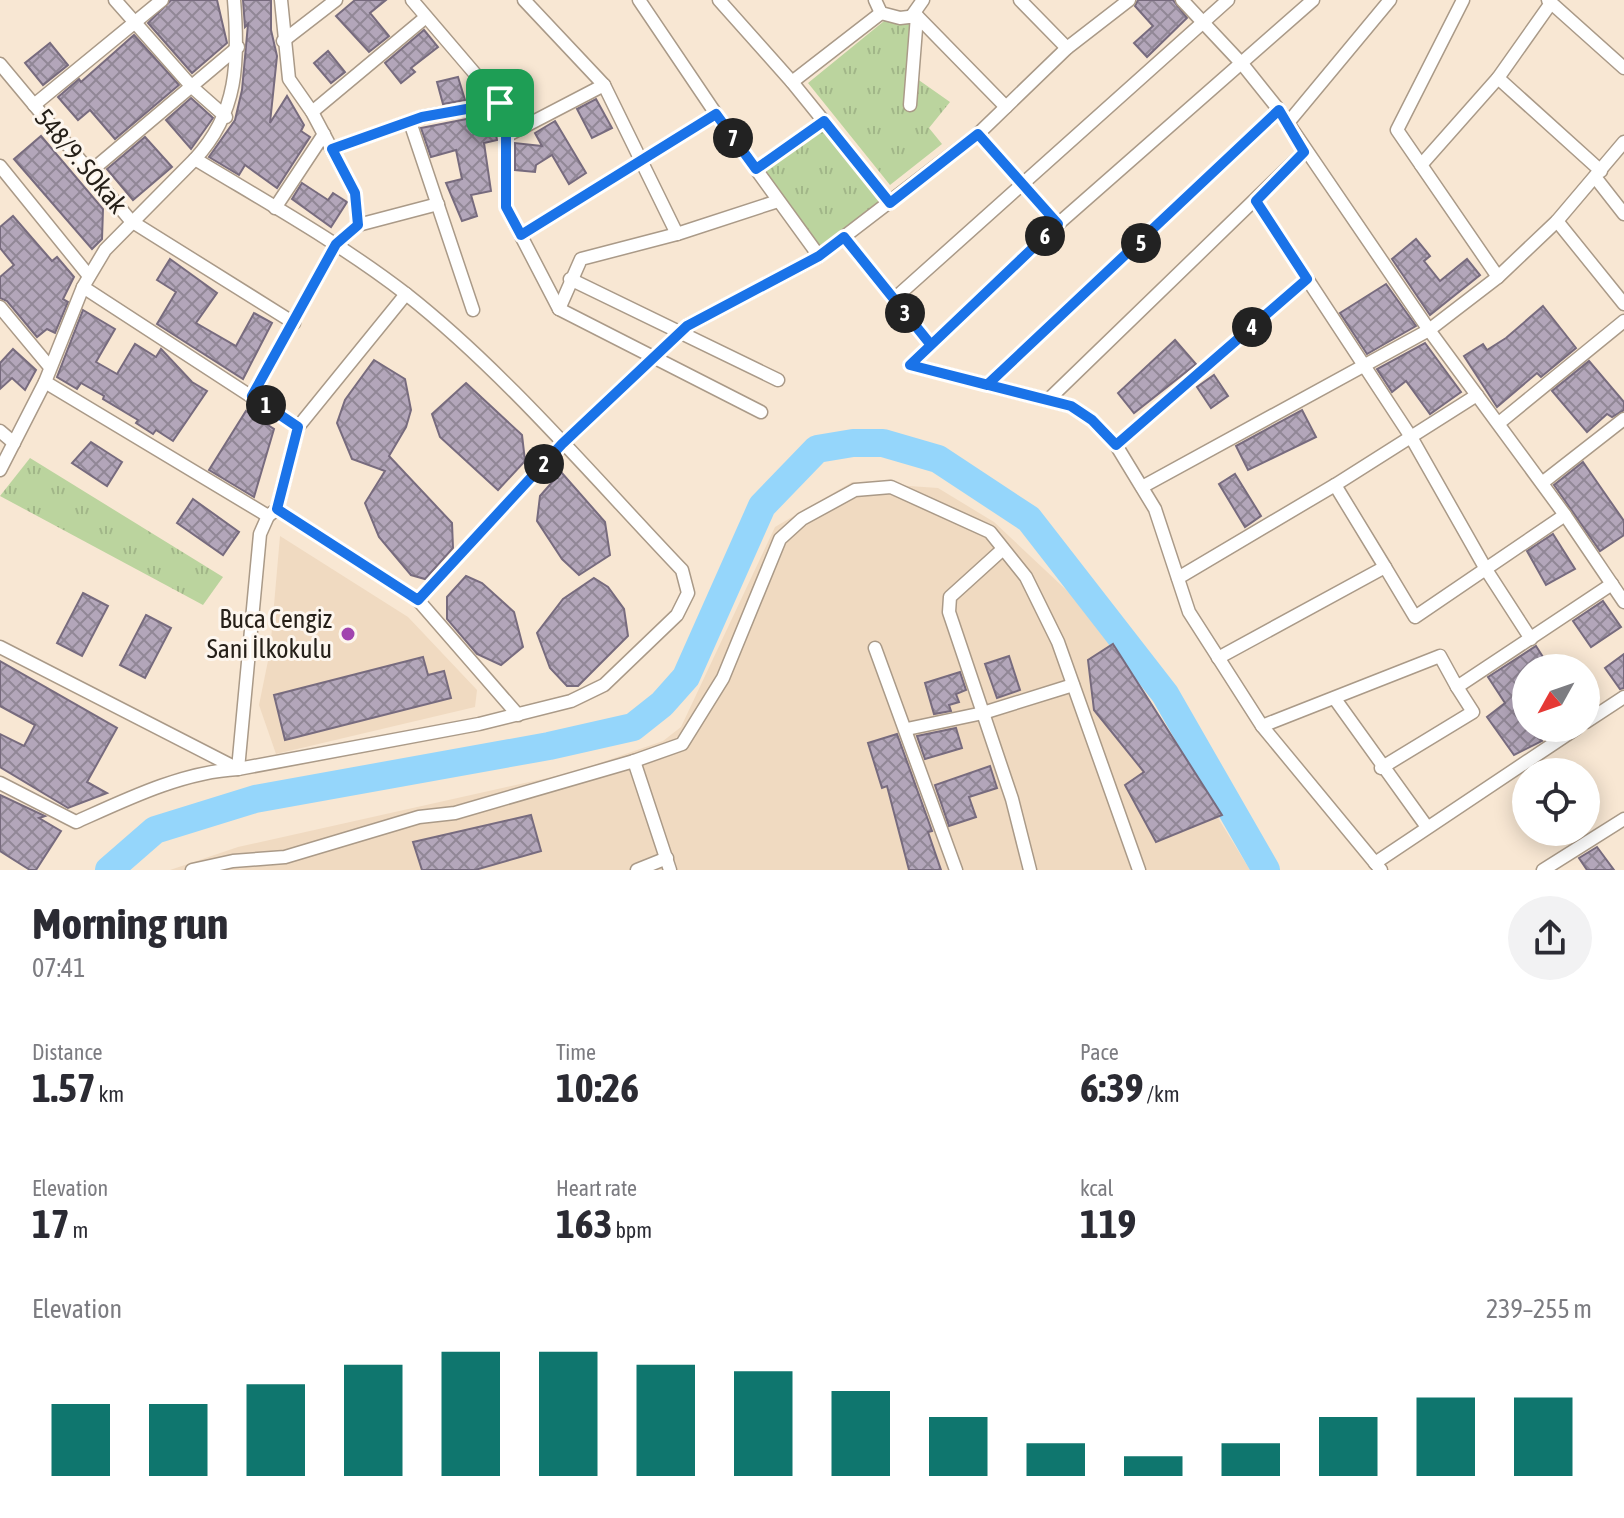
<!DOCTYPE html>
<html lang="en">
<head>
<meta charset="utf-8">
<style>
  :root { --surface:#fff; --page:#f2f2f3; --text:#2b2b33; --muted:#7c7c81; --accent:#0f766e }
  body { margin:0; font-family:"Asap Condensed",sans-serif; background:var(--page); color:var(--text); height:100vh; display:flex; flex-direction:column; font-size:30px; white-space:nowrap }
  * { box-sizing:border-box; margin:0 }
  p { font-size:26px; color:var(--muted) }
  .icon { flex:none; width:44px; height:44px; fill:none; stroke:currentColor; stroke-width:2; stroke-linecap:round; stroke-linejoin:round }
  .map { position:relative; height:870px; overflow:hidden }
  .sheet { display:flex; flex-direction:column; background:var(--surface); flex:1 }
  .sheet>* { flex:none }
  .needle { width:52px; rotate:230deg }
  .buttons { position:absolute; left:1512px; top:654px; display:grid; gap:16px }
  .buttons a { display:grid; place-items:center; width:88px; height:88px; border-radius:50%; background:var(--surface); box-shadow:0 4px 20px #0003; font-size:40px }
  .pin { position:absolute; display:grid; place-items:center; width:68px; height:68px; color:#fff; margin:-34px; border-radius:16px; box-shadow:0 4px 12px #0006 }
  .km { position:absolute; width:40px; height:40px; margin:-20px; border-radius:50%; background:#222; color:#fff; font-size:22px; line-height:40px; text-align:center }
  .round { display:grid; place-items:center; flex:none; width:84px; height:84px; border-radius:42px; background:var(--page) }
  .overview { display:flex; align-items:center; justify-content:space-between; height:136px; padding:0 32px }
  h1 { font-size:44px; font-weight:700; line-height:60px }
  .figures { display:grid; grid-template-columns:repeat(3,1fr); gap:12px; height:136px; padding:8px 32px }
  .figures div { display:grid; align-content:center }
  .figures b { font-size:40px; font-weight:700 }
  .figures small { font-size:22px; font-weight:400 }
  .figures p { font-size:22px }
  .chart { height:224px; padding:16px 32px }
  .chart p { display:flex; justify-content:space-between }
  .chart svg { width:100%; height:144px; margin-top:8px; stroke:var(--accent); stroke-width:6 }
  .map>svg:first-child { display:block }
  .built { fill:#f0dac1 }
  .park { fill:url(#park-tufts) }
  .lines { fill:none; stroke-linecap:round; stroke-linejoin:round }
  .river { stroke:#95d6fb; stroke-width:28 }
  .building { fill:url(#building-cross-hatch); stroke:#776b7e; stroke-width:2 }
  .minor-casing { stroke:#aa9a88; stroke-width:15 }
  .minor { stroke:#fff; stroke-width:12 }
  .route-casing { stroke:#fff; stroke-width:16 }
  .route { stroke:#1a73e8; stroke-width:10 }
  .poi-dot { fill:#a145af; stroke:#fdf6ee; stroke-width:3 }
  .labels { text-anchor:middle; stroke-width:6; stroke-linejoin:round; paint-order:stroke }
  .street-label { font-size:26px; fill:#262019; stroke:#fdf6ee }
  .poi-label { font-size:26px; fill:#262019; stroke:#fdf6ee; text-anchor:end }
</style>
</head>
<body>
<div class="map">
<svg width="1624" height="870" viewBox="0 0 1624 870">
  <defs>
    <pattern id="park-tufts" width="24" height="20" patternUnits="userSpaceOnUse" patternTransform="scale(2)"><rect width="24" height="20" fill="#bbd49e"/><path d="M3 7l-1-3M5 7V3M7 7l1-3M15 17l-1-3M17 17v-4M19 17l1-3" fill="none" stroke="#a1b688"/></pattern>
    <pattern id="building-cross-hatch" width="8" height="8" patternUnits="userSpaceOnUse" patternTransform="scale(2)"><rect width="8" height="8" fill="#b3a6ba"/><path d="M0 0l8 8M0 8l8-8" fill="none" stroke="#918796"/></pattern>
  </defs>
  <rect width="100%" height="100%" fill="#f8e7d3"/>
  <g class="built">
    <polygon points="852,482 938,488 994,522 1094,616 1250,870 170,870 238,847 574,772 663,741 681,727 775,527"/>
    <polygon points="280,536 408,617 477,690 475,707 276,754 259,705 270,651"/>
  </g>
  <g class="park">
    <polygon points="917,16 913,76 950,102 929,128 942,144 890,185 808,83 889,17"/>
    <polygon points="824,121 890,203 819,256 756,169"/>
    <polygon points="30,458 223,577 203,605 0,496"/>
  </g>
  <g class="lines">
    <polyline class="river" points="109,870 155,830 255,799 549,746 633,727 662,704 686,677 762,506 817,449 853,443 883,443 938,459 1029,519 1165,694 1266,870"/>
  </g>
  <g class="building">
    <polygon points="171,0 217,0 227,43 192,73 148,23"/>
    <polygon points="243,0 271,0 271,30 277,56 270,123 287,96 304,125 301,131 310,137 277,188 245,165 239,175 209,157 235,120 242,90 248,24 245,27"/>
    <polygon points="355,0 386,0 370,13 389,36 369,52 336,16"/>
    <polygon points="1138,0 1173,0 1187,18 1147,57 1134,43 1153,26 1135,6"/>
    <polygon points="424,30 438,47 411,68 415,72 401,83 385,63"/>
    <polygon points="134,35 179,85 115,139 90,110 78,120 58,97 79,79 81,82"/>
    <polygon points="50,43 68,65 43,85 25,63"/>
    <polygon points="328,51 345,72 331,83 314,63"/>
    <polygon points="458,77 465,100 443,104 437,82"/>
    <polygon points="191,98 213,118 191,149 166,120"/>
    <polygon points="596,99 612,128 592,138 577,109"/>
    <polygon points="492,114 497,140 484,143 491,191 471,195 477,216 462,221 446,183 462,179 456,150 431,157 421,128"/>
    <polygon points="555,121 586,173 569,184 552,155 536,165 535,172 515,170 515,143 542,146 535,133"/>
    <polygon points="41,136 103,209 102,239 92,249 14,159"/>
    <polygon points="145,137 172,167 133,200 107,169"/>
    <polygon points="302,183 328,200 333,193 347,202 331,227 292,199"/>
    <polygon points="13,216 52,261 57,257 74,277 63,299 68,302 55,333 47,329 37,337 7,301 0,298 0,277 14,265 0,248 0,227"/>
    <polygon points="1416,239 1430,256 1424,261 1440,281 1467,259 1480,275 1430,315 1392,259"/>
    <polygon points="170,259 217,293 196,323 236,346 254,313 272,323 243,379 157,324 176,292 157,280"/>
    <polygon points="1386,284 1416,326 1367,354 1340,313"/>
    <polygon points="1543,306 1576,348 1541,377 1537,373 1497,407 1464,356 1483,344 1487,350 1506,338"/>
    <polygon points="83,310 115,329 96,362 117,374 135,344 156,357 161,349 192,382 207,391 173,441 156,430 153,434 136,423 138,420 103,399 104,396 81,383 77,389 57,377"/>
    <polygon points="1175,340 1196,364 1134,413 1118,393"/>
    <polygon points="1425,343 1461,392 1430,414 1406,381 1392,392 1377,369"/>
    <polygon points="13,349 36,370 25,390 12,378 0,389 0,363"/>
    <polygon points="374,360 405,379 411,410 406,427 389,456 452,523 453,548 425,579 411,575 379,537 365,503 385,471 352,459 337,423 345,400"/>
    <polygon points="1589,361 1624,402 1624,410 1612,417 1607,414 1587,432 1552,391"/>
    <polygon points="1214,375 1228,396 1211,408 1197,387"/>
    <polygon points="466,383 522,435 525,461 498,490 440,437 432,414"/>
    <polygon points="1302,410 1316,437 1248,470 1236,446"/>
    <polygon points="246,411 274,429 254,497 209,470"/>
    <polygon points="91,442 122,462 107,486 72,463"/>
    <polygon points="1583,462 1624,521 1624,535 1600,551 1554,485"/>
    <polygon points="561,472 605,522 610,555 579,575 562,559 537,521 540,496"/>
    <polygon points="1235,474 1261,516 1245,527 1219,484"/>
    <polygon points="193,499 239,532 223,555 177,523"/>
    <polygon points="1553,534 1575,569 1546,585 1527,551"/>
    <polygon points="466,576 482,583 514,612 523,647 501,665 477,654 447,619 447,597"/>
    <polygon points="594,578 608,587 624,609 628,636 578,686 567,686 550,668 537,633 563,599"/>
    <polygon points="83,593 108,606 82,656 57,643"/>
    <polygon points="1603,601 1621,627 1591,647 1573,621"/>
    <polygon points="146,615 171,628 145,678 120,665"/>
    <polygon points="1113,644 1222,815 1156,842 1125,785 1144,772 1094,710 1088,660"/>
    <polygon points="1536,646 1550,668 1526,668 1526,728 1552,728 1539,737 1542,741 1514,755 1487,717 1505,703 1488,677"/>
    <polygon points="1624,654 1624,688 1620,689 1605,668"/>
    <polygon points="1009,656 1020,690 997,698 985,664"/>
    <polygon points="423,657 428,675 444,671 451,698 285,740 274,695"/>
    <polygon points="0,661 117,728 87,782 107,793 68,808 0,767 0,734 24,746 35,725 0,706"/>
    <polygon points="960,672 966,690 956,694 959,702 949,705 951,711 934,714 925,683"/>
    <polygon points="956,728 962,748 925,759 917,736"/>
    <polygon points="897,734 932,831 928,832 941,870 909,870 887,786 882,788 868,743"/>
    <polygon points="990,766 997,788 969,797 976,817 949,826 935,785"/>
    <polygon points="0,795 45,816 39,818 61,831 36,870 30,870 0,851"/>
    <polygon points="531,815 541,851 475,870 422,870 413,842"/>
    <polygon points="1597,847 1614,870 1587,870 1579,858"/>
  </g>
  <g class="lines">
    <defs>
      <g id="minor">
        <polyline points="115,0 192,87 226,117"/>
        <polyline points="412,0 500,103 506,136 506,207 559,309 761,412"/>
        <polyline points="524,0 604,85 677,234"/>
        <polyline points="639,0 716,114 819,256"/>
        <polyline points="719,0 792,82 890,203"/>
        <polyline points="875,0 881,13 900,18 917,16 1006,107"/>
        <polyline points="1020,0 1067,48"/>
        <polyline points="1182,0 1243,65 1279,110 1429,330 1565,515 1624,602"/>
        <polyline points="1463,0 1397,130 1498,277"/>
        <polyline points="1548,0 1624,68"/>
        <polyline points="911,17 923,0"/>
        <polyline points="283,41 336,0"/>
        <polyline points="0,64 131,221 294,323"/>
        <polyline points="1498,78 1601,171"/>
        <polyline points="792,82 881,13"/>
        <polyline points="34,105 162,0"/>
        <polyline points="910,105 917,16"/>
        <polyline points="312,112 426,17"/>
        <polyline points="410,122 473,310"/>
        <polyline points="1287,124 1390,0"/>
        <polyline points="978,134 1058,224"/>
        <polyline points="506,136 604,85"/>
        <polyline points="332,149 422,117 500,103"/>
        <polyline points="1421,165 1498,78 1551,3"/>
        <polyline points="0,166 89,276"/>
        <polyline points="756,169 824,121"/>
        <polyline points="91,171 238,47"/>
        <polyline points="1595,177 1624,214"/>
        <polyline points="1256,201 1411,437 1487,571 1531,639"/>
        <polyline points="275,208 324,134"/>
        <polyline points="1557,221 1624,304"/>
        <polyline points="358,225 438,204"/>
        <polyline points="521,235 716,114"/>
        <polyline points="844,237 931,345"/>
        <polyline points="570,279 778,380"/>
        <polyline points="83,287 298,427"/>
        <polyline points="894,299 1228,0"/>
        <polyline points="0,307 49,366"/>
        <polyline points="559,309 581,259 677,234 778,201"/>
        <polyline points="910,365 1071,406 1092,420 1116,445 1155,509 1189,612 1262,726 1381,870"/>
        <polyline points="910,365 1058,224 1313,0"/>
        <polyline points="45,382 268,516 277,509 418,600 518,715"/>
        <polyline points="987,385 1279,110"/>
        <polyline points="252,396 336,244 358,225 355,193 312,112 289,79 281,0"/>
        <polyline points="1048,400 1304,152"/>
        <polyline points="1499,423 1624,321"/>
        <polyline points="0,431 14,443"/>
        <polyline points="1116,445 1307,279"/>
        <polyline points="0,470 45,382 83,287 105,250 195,159"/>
        <polyline points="1542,483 1624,419"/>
        <polyline points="1335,485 1385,567"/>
        <polyline points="1142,487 1429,330 1498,277 1557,221 1624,142"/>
        <polyline points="277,509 298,427 406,294"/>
        <polyline points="1003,549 950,597 949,612 1012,799 1030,870"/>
        <polyline points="1178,578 1335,485 1477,395"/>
        <polyline points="418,600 562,444 687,326 819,256 978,134 1067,48 1129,0"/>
        <path d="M0,647L238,769L479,724L571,701L604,685L677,615L688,593L682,570C596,480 504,371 406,294C340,243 266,202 195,159C238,113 239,61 234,0"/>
        <polyline points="875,648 956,870"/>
        <polyline points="1218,658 1385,567 1415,617 1565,515"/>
        <polyline points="1335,699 1427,827"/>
        <polyline points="1586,722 1624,697"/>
        <polyline points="1262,726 1440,656 1457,687 1612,584"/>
        <polyline points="907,729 983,713 1073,685"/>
        <polyline points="634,761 682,744 723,678 780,539 802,519 855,490 891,487 990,532 1026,577 1058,642 1139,870"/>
        <polyline points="1381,768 1473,712 1457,687"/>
        <path d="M0,783L76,822C127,799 182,772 238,769L260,534L268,516"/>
        <polyline points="1375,863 1577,728"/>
        <polyline points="192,870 233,861 285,857 419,817 455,813 634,761 670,870"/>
        <polyline points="637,870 667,858"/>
        <polyline points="1543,870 1624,819"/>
      </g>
    </defs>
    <use href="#minor" class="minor-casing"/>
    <use href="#minor" class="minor"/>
  </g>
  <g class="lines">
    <defs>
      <polyline id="route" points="500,103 422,117 332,149 355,193 358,225 336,244 252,396 298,427 277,509 418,600 562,444 687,326 819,256 844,237 931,345 910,365 1071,406 1092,420 1116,445 1307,279 1256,201 1304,152 1279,110 987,385 910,365 1058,224 978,134 890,203 824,121 756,169 716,114 521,235 506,207 506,136 500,103"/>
    </defs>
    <use href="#route" class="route-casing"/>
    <use href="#route" class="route"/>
  </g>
  <circle class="poi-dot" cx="348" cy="634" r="8"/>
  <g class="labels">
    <g class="street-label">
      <text transform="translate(81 161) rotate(50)" y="9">548/9. SOkak</text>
    </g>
    <g class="poi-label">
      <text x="332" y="628">Buca Cengiz<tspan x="332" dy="30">Sani İlkokulu</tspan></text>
    </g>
  </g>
</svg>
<div class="buttons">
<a><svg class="needle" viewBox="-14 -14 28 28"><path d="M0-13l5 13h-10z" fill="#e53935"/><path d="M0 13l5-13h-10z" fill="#7c7c81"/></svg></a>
<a><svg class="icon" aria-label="locate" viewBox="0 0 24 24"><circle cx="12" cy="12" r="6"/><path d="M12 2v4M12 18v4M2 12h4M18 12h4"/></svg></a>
</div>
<div class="pin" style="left:500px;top:103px;background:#1e9e55"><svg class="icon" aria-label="arrive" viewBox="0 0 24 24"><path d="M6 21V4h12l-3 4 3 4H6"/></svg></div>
<b class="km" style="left:266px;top:405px">1</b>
<b class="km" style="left:544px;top:464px">2</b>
<b class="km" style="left:905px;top:313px">3</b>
<b class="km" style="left:1252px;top:327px">4</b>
<b class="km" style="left:1141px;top:243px">5</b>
<b class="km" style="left:1045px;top:236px">6</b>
<b class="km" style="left:733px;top:138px">7</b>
</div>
<section class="sheet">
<div class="overview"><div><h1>Morning run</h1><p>07:41</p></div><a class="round"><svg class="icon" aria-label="share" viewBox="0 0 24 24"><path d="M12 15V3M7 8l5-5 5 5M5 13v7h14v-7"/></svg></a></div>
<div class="figures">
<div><p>Distance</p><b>1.57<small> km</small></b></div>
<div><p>Time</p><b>10:26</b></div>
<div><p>Pace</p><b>6:39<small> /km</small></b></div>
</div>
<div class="figures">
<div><p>Elevation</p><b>17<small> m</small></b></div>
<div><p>Heart rate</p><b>163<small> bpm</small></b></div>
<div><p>kcal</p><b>119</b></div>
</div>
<div class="chart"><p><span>Elevation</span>239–255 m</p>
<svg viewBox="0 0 160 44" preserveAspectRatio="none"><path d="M5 44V22M15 44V22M25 44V16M35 44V10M45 44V6M55 44V6M65 44V10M75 44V12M85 44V18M95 44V26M105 44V34M115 44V38M125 44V34M135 44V26M145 44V20M155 44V20"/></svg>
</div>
</section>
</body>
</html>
